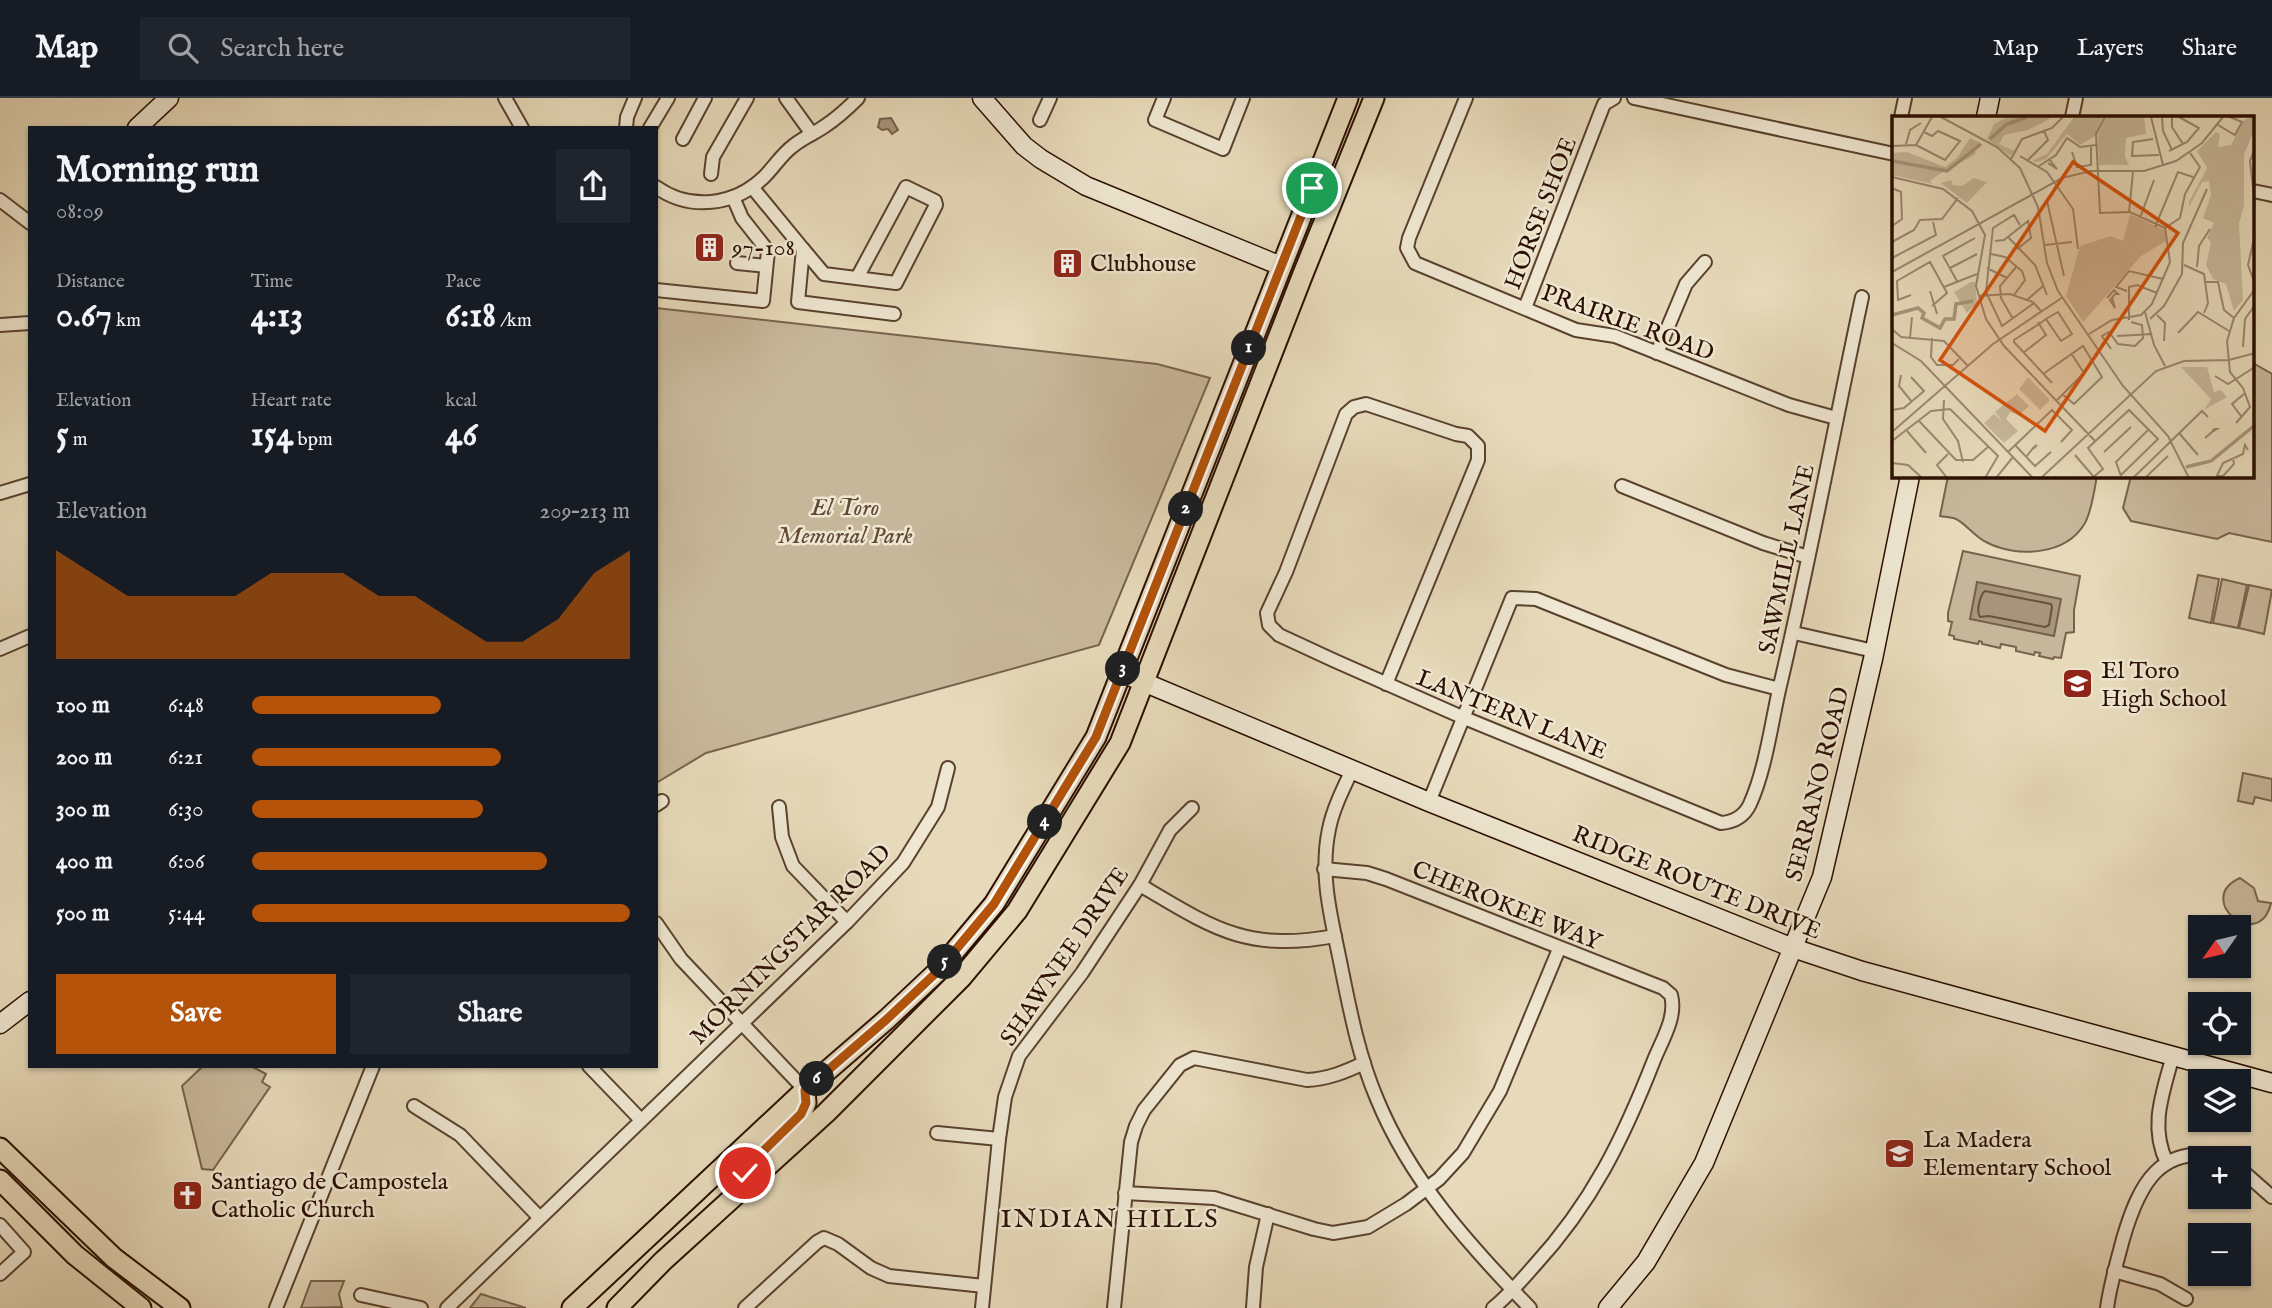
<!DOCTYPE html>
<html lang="en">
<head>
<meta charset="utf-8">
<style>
  :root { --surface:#171b24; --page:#20242c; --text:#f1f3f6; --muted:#9ea1a6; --line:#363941; --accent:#b45309 }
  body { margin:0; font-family:"IM FELL English",serif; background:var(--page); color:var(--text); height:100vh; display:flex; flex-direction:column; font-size:26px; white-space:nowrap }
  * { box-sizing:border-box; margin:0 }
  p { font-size:23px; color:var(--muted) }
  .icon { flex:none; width:38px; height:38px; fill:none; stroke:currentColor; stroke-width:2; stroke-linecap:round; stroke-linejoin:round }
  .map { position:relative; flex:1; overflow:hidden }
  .sheet { position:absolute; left:28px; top:28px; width:630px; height:942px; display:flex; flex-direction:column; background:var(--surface); border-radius:0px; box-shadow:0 2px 5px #0004 }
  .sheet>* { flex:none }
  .needle { width:46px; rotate:236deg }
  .tools { position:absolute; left:2188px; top:817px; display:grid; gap:14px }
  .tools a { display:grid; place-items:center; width:63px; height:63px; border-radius:0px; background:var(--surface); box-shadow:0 2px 5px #0004; font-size:35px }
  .pin { position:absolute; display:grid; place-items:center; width:60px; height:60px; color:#fff; margin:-30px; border:4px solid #fff; border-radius:50%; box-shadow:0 2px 7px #0007 }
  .km { position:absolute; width:35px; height:35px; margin:-18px; border-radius:50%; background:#222; color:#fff; font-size:19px; line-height:35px; text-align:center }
  .round { display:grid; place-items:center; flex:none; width:74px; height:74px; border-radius:0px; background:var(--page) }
  .summary { display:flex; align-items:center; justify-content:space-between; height:119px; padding:0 28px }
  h1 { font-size:38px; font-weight:800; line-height:52px }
  .figures { display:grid; grid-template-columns:repeat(3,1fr); gap:10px; height:119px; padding:7px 28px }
  .figures div { display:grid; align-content:center }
  .figures b { font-size:35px; font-weight:800 }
  .figures small { font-size:19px; font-weight:400 }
  .figures p { font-size:19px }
  .chart { height:196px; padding:14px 28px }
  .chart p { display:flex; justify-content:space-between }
  .chart svg { width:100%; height:126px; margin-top:7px; fill:var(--accent); opacity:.7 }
  .action { display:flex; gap:14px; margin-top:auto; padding:14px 28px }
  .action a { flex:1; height:80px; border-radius:0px; background:var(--accent); color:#fff; font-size:28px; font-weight:800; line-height:80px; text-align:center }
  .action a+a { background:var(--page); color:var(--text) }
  ul { padding:0 28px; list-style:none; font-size:23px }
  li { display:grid; grid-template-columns:112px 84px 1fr; align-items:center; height:52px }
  li i { height:18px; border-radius:9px; background:var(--accent) }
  header { display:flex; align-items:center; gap:42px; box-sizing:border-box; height:98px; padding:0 35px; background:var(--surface); border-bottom:2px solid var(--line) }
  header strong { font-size:33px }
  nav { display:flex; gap:38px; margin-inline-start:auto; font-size:24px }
  .search { width:490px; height:63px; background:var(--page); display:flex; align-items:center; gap:18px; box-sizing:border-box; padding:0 24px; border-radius:0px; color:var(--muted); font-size:26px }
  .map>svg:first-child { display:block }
  .green { fill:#c7b79a; stroke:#78624d; stroke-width:2 }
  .water { fill:#a7957b; stroke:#755f4a; stroke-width:2 }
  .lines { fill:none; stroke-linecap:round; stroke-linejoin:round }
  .shore { stroke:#68523e; stroke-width:2 }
  .street-casing { stroke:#59412e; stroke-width:16 }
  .secondary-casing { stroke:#2a0e00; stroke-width:21 }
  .primary-casing { stroke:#2a0e00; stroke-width:23 }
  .street { stroke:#efe7d2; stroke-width:12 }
  .secondary { stroke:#efe7d2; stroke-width:18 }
  .primary { stroke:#e7daba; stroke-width:19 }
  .route-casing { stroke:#fff; stroke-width:14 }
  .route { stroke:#b45309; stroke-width:9 }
  .labels { text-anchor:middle; stroke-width:5; stroke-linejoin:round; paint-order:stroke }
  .street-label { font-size:24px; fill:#2a0e00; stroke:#efe7d2 }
  .poi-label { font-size:24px; fill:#2a0e00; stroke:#efe7d2; text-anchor:start }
  .park-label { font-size:24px; font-style:italic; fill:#614936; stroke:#efe7d2 }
  .neighbourhood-label { font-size:26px; letter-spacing:2px; fill:#2a0e00; stroke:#efe7d2 }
  .inset-river { fill:none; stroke:#a7957b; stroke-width:3.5 }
  .inset-road { fill:none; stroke:#9b8870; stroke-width:2 }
  .view { fill:#d5520b; fill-opacity:0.15; stroke:#d5520b; stroke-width:3.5 }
  .inset-edge { fill:none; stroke:#2a0e00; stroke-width:3.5 }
</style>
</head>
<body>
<header>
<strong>Map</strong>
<div class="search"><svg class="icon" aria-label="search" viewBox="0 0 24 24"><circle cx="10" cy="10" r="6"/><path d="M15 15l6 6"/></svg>Search here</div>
<nav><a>Map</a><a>Layers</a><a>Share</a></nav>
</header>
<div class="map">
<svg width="2272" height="1210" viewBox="0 0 2272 1210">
  <rect width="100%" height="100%" fill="#e7daba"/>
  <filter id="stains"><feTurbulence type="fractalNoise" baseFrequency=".00286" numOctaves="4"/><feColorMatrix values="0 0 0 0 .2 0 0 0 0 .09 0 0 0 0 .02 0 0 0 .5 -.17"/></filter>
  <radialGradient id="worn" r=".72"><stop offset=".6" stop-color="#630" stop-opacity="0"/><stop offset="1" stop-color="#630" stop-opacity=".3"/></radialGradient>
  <g class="green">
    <polygon points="656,210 1157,266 1210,280 1099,547 706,655 656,685"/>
    <polygon points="2253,265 2272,276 2272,444 2229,435 2217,441 2131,423 2123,410 2131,378 2253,378"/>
    <path d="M1948,378H2097C2094,393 2092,412 2085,425C2066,458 2016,460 1986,444C1975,439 1965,425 1956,421C1951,419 1945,419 1940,418Z"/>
    <polygon points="1963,453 2080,478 2074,512 2074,534 2066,535 2061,560 2054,559 2053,561 2039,558 2040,555 2035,554 2034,557 2016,553 2016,549 2001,546 2000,550 1982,546 1982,544 1979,543 1978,546 1954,541 1954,538 1949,537 1952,524 1948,523 1948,515"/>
    <polygon points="2198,477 2219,481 2211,525 2189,520"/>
    <polygon points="2222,481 2247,487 2238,530 2213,525"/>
    <polygon points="2249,487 2272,492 2264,536 2239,530"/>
    <polygon points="2243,675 2272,681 2272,703 2255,699 2253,706 2238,703"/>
    <path d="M2240,780L2254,790L2258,803L2271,805C2259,856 2193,801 2240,780Z"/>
    <polygon points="203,968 251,968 266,976 262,984 270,989 213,1072 202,1071 182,988"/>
    <polygon points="311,1183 344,1183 339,1196 342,1209 301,1210"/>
    <polygon points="481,1196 526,1210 470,1210"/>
  </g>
  <g class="water">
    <polygon points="891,20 898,32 892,36 888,31 882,32 878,29 880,21"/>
    <polygon points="1977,484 2061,501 2054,538 1970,521"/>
  </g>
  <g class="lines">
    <path class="shore" d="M1985,493L2051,506L2052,509L2049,527L2045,529L1989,518L1980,519C1976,513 1980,497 1985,493Z"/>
    <defs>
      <g id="street">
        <polyline points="505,0 522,30"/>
        <polyline points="786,0 812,36"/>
        <polyline points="1164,0 1155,22 1223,51 1243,0"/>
        <polyline points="1466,0 1409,140 1407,150 1415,165 1576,232 1615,238 1789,307 1836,320"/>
        <polyline points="1634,0 1894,56"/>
        <polyline points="1901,19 1905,0"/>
        <polyline points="2072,19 2076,0"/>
        <polyline points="1040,22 1050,0"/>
        <polyline points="626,30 627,19 635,0"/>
        <polyline points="650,30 668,0"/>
        <polyline points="683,41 705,0"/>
        <polyline points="711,76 713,59 747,0"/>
        <path d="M656,89C690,113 734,108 764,79C774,69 782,56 793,48C803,40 815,35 825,28C837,20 848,10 858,0"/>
        <polyline points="752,89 803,151"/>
        <polyline points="2253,93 2272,97"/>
        <polyline points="0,102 30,125"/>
        <polyline points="737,165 766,168"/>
        <polyline points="857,180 906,89 935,103 936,107 896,185 824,176 803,151 798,204 894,216"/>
        <polyline points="656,192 763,203 768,153 742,120 733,99"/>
        <polyline points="1525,210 1600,16 1604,6 1614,0"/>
        <polyline points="0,227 30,225"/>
        <polyline points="1657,255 1686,186 1705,164"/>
        <polyline points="1622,388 1763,445 1808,459"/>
        <polyline points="0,395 30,386"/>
        <polyline points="1794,535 1874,553"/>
        <polyline points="0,551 30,538"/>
        <path d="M1386,586L1478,362V348L1468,338L1456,336L1366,306L1354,309L1346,316L1286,474L1267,515L1269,527L1279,537L1333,562L1462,619L1721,725C1734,724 1744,719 1750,706C1765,673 1771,628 1779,592C1810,462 1834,330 1862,199"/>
        <path d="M1352,672C1343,691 1333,711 1329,731C1319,779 1332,822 1341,868C1350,913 1359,959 1377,1001C1410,1082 1470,1148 1530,1210"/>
        <polyline points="1429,704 1512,500 1536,501 1726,577 1779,591"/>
        <polyline points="656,707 662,703"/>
        <polyline points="779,709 782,739 793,768 847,824"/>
        <path d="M1324,771L1367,775L1386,781L1663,890L1671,897C1677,919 1662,942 1654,962C1623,1041 1592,1105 1534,1168C1521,1183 1508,1198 1493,1210"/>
        <path d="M1140,787C1214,831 1247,854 1335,838"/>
        <polyline points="656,825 681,861 805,992"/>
        <polyline points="589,968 641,1022"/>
        <polyline points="414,1008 460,1037 540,1120"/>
        <polyline points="937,1035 999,1041"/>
        <path d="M2167,1065C2149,1028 2163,995 2173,957"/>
        <polyline points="2238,1069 2272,1099"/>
        <polyline points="1125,1095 1214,1100 1314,1131 1333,1135 1368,1129 1406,1106 1439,1081 1463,1055 1500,993 1559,851"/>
        <polyline points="0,1127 24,1154 0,1176"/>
        <polyline points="2114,1173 2160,1186 2186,1201"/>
        <polyline points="361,1197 421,1210"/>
        <polyline points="276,1210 373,968"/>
        <polyline points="447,1210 847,824 903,765 938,709 948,670"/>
        <polyline points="745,1210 817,1144 824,1140 838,1146 871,1170 889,1178 984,1188"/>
        <polyline points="982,1210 999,1041 1005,999 1019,958 1082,875 1140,787 1170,732 1192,710"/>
        <path d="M1114,1210L1131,1044L1136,1028L1144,1012L1180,967L1194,960L1307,982C1328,981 1345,974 1364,965"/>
        <polyline points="1253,1210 1256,1169 1268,1116"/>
        <path d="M2107,1210C2110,1187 2117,1164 2123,1141C2139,1086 2160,1044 2226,1060"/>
      </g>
      <g id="secondary">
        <polyline points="982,0 1024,48 1041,61 1086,88 1281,168"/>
        <polyline points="1986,19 1990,0"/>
        <polyline points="137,30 169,0"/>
        <polyline points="1122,575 1429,704 1793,850 1862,873 2272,985"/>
        <polyline points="0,926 30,903"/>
        <polyline points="1608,1210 1646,1164 1704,1065 1822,779 1873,561 1910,378"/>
      </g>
      <g id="primary">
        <polyline points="0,1050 114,1160 180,1210"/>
        <polyline points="0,1082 75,1157 141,1210"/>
        <polyline points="747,1086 745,1075 751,1065 801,1016 806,1005 805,992"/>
        <polyline points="572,1210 805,992 887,921 938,873 994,806 1096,639 1348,0"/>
        <polyline points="617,1210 663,1163 826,1015 962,879 1017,813 1120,645 1303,176 1374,0"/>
      </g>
    </defs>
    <use href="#street" class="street-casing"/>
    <use href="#secondary" class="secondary-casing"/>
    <use href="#primary" class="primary-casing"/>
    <use href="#street" class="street"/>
    <use href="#secondary" class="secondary"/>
    <use href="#primary" class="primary"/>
  </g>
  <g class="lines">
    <defs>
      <polyline id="route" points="745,1075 751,1065 801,1016 806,1005 805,992 887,921 938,873 994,806 1096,639 1312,90"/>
    </defs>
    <use href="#route" class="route-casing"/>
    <use href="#route" class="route"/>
  </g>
  <defs>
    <symbol id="building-square" viewBox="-11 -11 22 22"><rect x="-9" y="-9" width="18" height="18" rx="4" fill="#8f2418" stroke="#efe7d2"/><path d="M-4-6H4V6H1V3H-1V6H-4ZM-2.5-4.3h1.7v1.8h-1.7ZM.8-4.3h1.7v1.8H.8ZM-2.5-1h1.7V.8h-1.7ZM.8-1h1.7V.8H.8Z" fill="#fff"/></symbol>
    <symbol id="school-square" viewBox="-11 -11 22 22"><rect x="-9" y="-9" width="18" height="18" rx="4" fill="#8f2418" stroke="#efe7d2"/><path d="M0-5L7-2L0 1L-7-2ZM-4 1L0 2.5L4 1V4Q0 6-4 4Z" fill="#fff"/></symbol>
    <symbol id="church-square" viewBox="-11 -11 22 22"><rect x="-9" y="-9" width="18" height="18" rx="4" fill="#8f2418" stroke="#efe7d2"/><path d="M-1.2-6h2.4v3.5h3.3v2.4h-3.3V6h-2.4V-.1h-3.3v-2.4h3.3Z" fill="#fff"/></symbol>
  </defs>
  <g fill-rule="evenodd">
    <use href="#building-square" x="692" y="132" width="35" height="35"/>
    <use href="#building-square" x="1050" y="148" width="35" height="35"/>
    <use href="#school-square" x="2060" y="568" width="35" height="35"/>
    <use href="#school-square" x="1882" y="1038" width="35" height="35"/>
    <use href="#church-square" x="170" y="1080" width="35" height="35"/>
  </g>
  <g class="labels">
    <g class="street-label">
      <text transform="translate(1540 115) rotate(-69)" y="8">HORSE SHOE</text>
      <text transform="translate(1628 224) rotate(20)" y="8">PRAIRIE ROAD</text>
      <text transform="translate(1786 461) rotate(-78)" y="8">SAWMILL LANE</text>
      <text transform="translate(1512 616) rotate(22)" y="8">LANTERN LANE</text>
      <text transform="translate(1817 686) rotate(-76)" y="8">SERRANO ROAD</text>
      <text transform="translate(1697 784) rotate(22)" y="8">RIDGE ROUTE DRIVE</text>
      <text transform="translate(1507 807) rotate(22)" y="8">CHEROKEE WAY</text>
      <text transform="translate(790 846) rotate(-45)" y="8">MORNINGSTAR ROAD</text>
      <text transform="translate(1064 858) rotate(-56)" y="8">SHAWNEE DRIVE</text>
    </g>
    <g class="poi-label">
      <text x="732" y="157">97-108</text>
      <text x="1090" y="173">Clubhouse</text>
      <text x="2101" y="580">El Toro<tspan x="2101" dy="28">High School</tspan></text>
      <text x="1923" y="1049">La Madera<tspan x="1923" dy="28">Elementary School</tspan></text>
      <text x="211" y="1091">Santiago de Campostela<tspan x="211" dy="28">Catholic Church</tspan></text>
    </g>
    <g class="park-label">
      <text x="845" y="417">El Toro<tspan x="845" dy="28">Memorial Park</tspan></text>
    </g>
    <g class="neighbourhood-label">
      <text x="1110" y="1129">INDIAN HILLS</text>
    </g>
  </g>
  <g transform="translate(1892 18)">
    <rect width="362" height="362" fill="#e7daba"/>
    <path d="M115,1H161L136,14L112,19L107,28L122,35L119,40L95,23L102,8ZM182,1H211L203,20L188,29L175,18L154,43L145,46L140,45L155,38ZM214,1H252L254,18L234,22L233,41L237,49H207L206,18ZM362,1V15L352,38V90L347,107L351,184L342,195L334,168L321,163L314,149L319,126L315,122L322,107L311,102L319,79L317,65L310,66L297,91V86L315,52L305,35L324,16L328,18L326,31L339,29L353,3ZM78,22L89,27L82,34L84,38L46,59L38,65L41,68L0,59V37L15,36L53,51L65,42ZM82,62L95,66L75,87L49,67L59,64L61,69L70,70ZM238,98L272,114L274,125L249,140L191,206L174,180L188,130L219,120L231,125ZM79,166H83L85,187L75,197L62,176ZM289,251H315L322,276L329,274L335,281L312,294L319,283ZM136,261L158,284L148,294L127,273ZM125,278L137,290L127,299L118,296L114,303L126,315L112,327L92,307L102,298L111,306L103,296Z" fill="#c7b79a"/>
    <path class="inset-river" d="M98,23L115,8L135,1M0,45L55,55L89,28M0,199L26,192L32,197L30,202L48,212L53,203H62L64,188L81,185M294,351L319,345L363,309"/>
    <path class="inset-road" d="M49,1L105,31L128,52L146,91L155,147L166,175L231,270L276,320L297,362M213,1L204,18L208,97L238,96L273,112M259,1L271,49M270,1L271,15L280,34M280,1V11L291,28M326,9L343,19L350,6L338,1M261,23L241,26L240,40L267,39M14,28L18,14L29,7M24,29L53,44L68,25L46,15L40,20L32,16M0,30L24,29L40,1M363,32L358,45L363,89M277,35L295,26L307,12L287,1M180,36L185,51L199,49V29M128,40L155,56L181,93L186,133M119,43L130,23L160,12L171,1M136,44L156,24L152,15M156,47L165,53L157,43M147,50L164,39L175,22L188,31L204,29M0,61L51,73L80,95L93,119L84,170L94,203L112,230L203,325M0,72L9,76L10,103L0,110M161,78L155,85L172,160M237,96L241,56M248,102L262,64M128,109L122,99L101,112L94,176L110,210L142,187M263,111L286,56L301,61M273,112L288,102L293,78L308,51L298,37M363,118L356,149L363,168M116,121L143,149L155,179M103,125L112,124L136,105L139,122L125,133M0,126L22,114L28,104L50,103L66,82M153,129L180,126M99,138L113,141L130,155L133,164L122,179M0,142L44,119L41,106M292,149L312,158L316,187L312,197M305,151L307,130L318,113M58,152L85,138M95,152L115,162M0,156L170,62L199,55H252L284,45L310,27L331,1M65,165L51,140L83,122M314,166H326L332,194L342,202M52,171L85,158M38,175L45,198M235,175L224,171L237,155L271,163M19,179L6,184L5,165L38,146L55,177L40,190M86,180L118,178L141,186L149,195M215,182L222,174L226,178H223L218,184L223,192L220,181M135,184L151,170M253,196L262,229L273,250M265,199L273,207L272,225M121,203L109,182L108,170L125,150M154,203L169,225L180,218L166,196L159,200L154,203L147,208L122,224V226L160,267M258,203L272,190L290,158L291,127L315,73M237,204V171L245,169L265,177M0,213L9,221L52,225L76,250M286,217L306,196L337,215M197,218L220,204L249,199L260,188L278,146L273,112M225,220L260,218M18,222L20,201M40,222L39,241L45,249H61L67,243M0,227L29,245L141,362M351,231L353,203L363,189M219,233L210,220L217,216L226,228L243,230L251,222L250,209L239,206M131,237L154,219L146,206M151,258L191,230L210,261L182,288L170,278M9,259L7,270L20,286M323,260L336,268L363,251M52,284L51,303L66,325L71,346M164,285L192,257L179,237M0,294L12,292L32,275L19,261M349,300L340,288L352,278M27,305L64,344H81L97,330M344,307L358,291L351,272L338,256L335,225L342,202L363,173M15,315L34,337M0,316L101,228L171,181M287,317L306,339M313,322L320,316L322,313H325L320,316M0,325L39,295L58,293L106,340L93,362M123,329L143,350L159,336L155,339M116,336L160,294L180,314L169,326M212,336L239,311M183,339L201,360M134,341L142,331L145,329L141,333M0,347L16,349L30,362M229,360L224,346L257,313M324,360H331L342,348L341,342M55,362L45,349L56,338M104,362L121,341M149,362L264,255L292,245L337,244L363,237M200,362L211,353L196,332L237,294L266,323L229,359M241,362L310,295L316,301M253,362L276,340M324,362L331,347L351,338L353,329L356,334"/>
    <path class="view" d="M181,46L286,117L153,315L48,244Z"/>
    <rect width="362" height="362" class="inset-edge"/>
  </g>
  <rect width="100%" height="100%" filter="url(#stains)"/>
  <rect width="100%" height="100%" fill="url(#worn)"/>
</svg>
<div class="tools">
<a><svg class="needle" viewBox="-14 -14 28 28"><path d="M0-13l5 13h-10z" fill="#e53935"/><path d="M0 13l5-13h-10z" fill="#9ea1a6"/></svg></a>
<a><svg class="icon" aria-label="locate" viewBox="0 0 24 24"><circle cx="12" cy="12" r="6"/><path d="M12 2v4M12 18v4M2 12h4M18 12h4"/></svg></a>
<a><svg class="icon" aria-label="layers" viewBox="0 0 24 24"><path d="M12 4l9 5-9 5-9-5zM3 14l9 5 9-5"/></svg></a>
<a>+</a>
<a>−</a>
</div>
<div class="pin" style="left:1312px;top:90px;background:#1e9e55"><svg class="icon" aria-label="arrive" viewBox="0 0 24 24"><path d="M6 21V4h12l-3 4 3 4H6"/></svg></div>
<div class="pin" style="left:745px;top:1075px;background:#d93025"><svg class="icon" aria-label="check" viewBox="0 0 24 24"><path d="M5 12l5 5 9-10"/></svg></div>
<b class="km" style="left:1249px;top:250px">1</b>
<b class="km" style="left:1186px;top:411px">2</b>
<b class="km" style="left:1123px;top:571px">3</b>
<b class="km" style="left:1045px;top:724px">4</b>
<b class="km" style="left:945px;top:864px">5</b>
<b class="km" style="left:817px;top:981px">6</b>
<section class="sheet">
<div class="summary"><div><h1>Morning run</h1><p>08:09</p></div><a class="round"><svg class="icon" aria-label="share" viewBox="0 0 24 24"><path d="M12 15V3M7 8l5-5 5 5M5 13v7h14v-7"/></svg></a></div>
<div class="figures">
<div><p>Distance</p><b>0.67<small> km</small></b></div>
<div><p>Time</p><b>4:13</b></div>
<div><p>Pace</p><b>6:18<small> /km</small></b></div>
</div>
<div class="figures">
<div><p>Elevation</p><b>5<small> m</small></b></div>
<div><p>Heart rate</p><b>154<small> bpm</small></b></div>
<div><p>kcal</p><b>46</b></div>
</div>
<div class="chart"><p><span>Elevation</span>209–213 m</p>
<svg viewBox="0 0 160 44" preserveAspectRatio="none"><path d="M0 44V6L10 14L20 22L30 22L40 22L50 22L60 14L70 14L80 14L90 22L100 22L110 30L120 38L130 38L140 30L150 14L160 6V44z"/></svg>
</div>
<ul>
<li><b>100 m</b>6:48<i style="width:50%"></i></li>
<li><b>200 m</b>6:21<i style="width:66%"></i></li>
<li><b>300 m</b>6:30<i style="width:61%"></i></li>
<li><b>400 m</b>6:06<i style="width:78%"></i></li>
<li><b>500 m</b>5:44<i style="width:100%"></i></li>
</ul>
<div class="action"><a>Save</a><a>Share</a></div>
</section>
</div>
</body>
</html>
